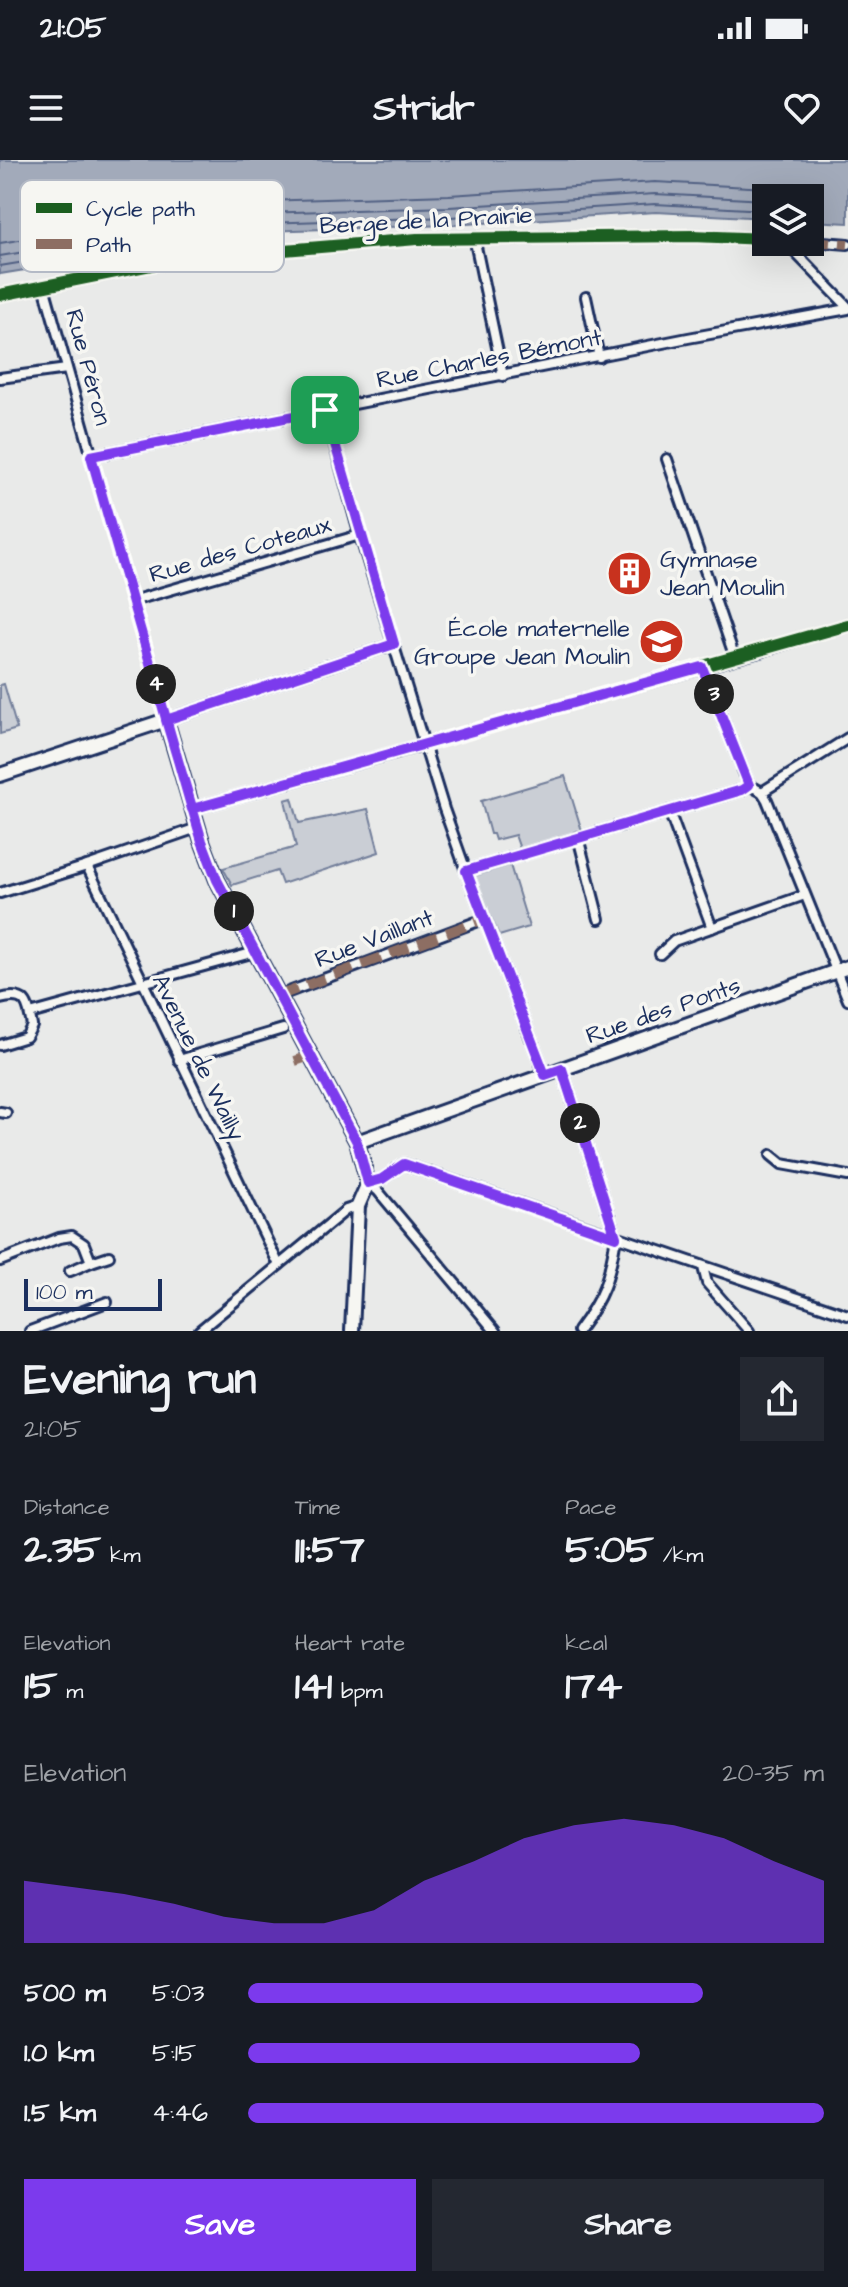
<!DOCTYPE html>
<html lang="en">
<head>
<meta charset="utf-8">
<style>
  :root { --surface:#171b24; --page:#242831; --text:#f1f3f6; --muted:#9ea1a6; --accent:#7c3aed }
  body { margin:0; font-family:"Architects Daughter",sans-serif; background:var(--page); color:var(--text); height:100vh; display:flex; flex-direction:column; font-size:30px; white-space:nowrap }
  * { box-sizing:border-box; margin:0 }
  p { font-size:26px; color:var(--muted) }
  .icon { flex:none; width:44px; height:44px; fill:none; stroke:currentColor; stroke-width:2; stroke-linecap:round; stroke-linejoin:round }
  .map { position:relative; height:1171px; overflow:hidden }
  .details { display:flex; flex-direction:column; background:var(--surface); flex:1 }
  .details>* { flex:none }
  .fabs { position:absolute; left:752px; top:24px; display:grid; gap:16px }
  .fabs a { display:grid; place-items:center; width:72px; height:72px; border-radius:0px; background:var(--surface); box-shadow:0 8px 32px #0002; font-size:40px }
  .scale { position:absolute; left:24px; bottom:20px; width:138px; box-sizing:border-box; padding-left:8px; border:4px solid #1b2f5e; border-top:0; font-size:22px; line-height:28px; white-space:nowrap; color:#1b2f5e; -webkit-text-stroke:6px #f6f6f2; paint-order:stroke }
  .pin { position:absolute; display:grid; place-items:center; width:68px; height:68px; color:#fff; margin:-34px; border-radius:16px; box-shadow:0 4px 12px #0006 }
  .km { position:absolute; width:40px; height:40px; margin:-20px; border-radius:50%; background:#222; color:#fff; font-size:22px; line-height:40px; text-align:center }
  .round { display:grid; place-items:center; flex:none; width:84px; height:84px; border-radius:0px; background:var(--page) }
  .headline { display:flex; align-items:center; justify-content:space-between; height:136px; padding:0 24px }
  h1 { font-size:44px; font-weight:800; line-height:60px }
  .figures { display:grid; grid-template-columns:repeat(3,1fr); gap:12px; height:136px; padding:8px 24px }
  .figures div { display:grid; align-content:center }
  .figures b { font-size:40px; font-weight:800 }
  .figures small { font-size:22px; font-weight:400 }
  .figures p { font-size:22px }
  .chart { height:224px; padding:16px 24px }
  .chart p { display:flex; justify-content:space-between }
  .chart svg { width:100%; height:144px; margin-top:8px; fill:var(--accent); opacity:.7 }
  .primary-button { display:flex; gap:16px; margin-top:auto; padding:16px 24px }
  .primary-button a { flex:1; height:92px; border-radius:0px; background:var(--accent); color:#fff; font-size:32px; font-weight:800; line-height:92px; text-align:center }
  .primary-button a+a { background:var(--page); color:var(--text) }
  ul { padding:0 24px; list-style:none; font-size:26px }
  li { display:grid; grid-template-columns:128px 96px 1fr; align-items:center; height:60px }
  li i { height:20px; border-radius:10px; background:var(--accent) }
  .status { display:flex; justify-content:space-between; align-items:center; height:56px; padding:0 40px; background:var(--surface); direction:ltr }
  .status svg { height:22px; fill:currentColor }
  header { display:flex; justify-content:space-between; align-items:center; height:104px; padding:0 24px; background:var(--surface); font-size:36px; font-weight:800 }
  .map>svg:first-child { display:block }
  .green { fill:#caced5; stroke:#727e9a; stroke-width:2 }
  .water { fill:#a2aaba; stroke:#6c7995; stroke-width:2 }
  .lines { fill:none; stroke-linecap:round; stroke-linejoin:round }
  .shore { stroke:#516083; stroke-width:2 }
  .street-casing { stroke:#1b2f5e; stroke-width:14 }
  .secondary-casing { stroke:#1b2f5e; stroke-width:18 }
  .street { stroke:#f6f6f2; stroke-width:8 }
  .secondary { stroke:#f6f6f2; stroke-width:12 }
  .quiet { stroke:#8d6e63; stroke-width:10; stroke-dasharray:20 10; stroke-linecap:butt }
  .cycleway-casing { stroke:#f6f6f2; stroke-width:17 }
  .cycleway { stroke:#1b5e20; stroke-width:12 }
  .route-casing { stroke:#fff; stroke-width:16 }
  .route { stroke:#7c3aed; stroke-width:10 }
  .labels { text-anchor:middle; stroke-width:7; stroke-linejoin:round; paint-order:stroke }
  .street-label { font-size:24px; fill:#1b2f5e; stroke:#f6f6f2 }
  .poi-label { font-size:24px; fill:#1b2f5e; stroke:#f6f6f2; text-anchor:start }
  .key { fill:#f6f6f2; stroke:#b4bac6; stroke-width:2 }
  .key-label { font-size:22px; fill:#1b2f5e }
</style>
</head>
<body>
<div class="status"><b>21:05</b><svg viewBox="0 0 49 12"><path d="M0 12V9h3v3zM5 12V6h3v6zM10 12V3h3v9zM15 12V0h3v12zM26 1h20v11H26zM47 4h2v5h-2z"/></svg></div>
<header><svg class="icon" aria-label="menu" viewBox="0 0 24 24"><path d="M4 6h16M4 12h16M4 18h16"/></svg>Stridr<svg class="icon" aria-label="heart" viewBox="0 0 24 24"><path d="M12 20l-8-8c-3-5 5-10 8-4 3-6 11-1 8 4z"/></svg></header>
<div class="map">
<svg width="848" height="1171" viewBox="0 0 848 1171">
  <rect width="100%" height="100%" fill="#e9eae9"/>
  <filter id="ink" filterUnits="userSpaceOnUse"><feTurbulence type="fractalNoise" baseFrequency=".0125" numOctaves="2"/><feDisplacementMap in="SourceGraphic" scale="16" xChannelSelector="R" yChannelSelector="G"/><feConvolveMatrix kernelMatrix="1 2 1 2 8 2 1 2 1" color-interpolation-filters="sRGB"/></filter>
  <g filter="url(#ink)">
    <g class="green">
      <polygon points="4,524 17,569 0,574 0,525"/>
      <polygon points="565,616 582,671 520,689 515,675 495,680 493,674 490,674 481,641"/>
      <polygon points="292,638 299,663 368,649 379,692 282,724 277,711 232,725 223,708 296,687 285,640"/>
      <polygon points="510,705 529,767 499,776 474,716"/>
    </g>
    <polygon class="water" points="0,0 848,0 848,63 810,61 810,38 766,38 766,58 656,52 450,65 264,71 0,114"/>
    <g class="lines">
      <g class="shore">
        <polyline points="0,83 263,41 449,35 655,22 768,28 787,38"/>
        <polyline points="0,96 262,53 449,47 655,34 766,40"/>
        <polyline points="0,106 263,63 450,57 655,44 766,50"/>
      </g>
      <defs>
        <g id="street">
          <polyline points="474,77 503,216"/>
          <polyline points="810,81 848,84"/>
          <polyline points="785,82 848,147"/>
          <polyline points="44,126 166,560 394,484"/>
          <polyline points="0,135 186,98 417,79 693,76 766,79"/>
          <polyline points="586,137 599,197"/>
          <polyline points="0,218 67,209"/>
          <polyline points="325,250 358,369 444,649 466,711 545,915"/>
          <polyline points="91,296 688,178 848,149"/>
          <polyline points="667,299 735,498"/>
          <polyline points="132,441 360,375"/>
          <polyline points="702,507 749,625 762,632 767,640 848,840"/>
          <polyline points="762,632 848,578"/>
          <polyline points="192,649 756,493 848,465"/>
          <polyline points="669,651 712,768"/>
          <polyline points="578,677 599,759"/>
          <polyline points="87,706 279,1105"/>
          <polyline points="466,711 742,630 749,625"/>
          <polyline points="0,733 87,706 197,668"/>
          <polyline points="660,794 674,781 805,735"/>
          <polyline points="278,836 484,759"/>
          <path d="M0,839C26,832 28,843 32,866L26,877L0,885"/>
          <polyline points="30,854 255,792"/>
          <polyline points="179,900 283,869"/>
          <path d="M562,909L616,1077C609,1119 604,1136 578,1171"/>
          <polyline points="0,952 6,953"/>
          <polyline points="771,995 782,1004 848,1016"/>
          <polyline points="368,1023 382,1019 404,1004 848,1155"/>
          <polyline points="368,1023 378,1031 495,1171"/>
          <polyline points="0,1101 59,1078 72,1076 84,1084 91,1102 109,1096"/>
          <polyline points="703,1107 707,1123 749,1171"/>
          <polyline points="70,1111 91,1102"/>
          <polyline points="30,1171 107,1142"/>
          <polyline points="199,1171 346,1050 358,1046"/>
        </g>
        <g id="secondary">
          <polyline points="0,615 166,560 202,681 217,720 357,982 368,1023 358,1046 352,1171"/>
          <polyline points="357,982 848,807"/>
        </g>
      </defs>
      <use href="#street" class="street-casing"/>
      <use href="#secondary" class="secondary-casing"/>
      <use href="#street" class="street"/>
      <use href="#secondary" class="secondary"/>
      <g class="quiet">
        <polyline points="810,81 848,84"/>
        <polyline points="278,836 484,759"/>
        <polyline points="295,901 310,896"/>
      </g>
      <defs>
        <g id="cycleway">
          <polyline points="0,135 186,98 417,79 693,76 766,79"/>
          <polyline points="91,296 166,560"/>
          <polyline points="424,585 848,465"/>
        </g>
      </defs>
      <use href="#cycleway" class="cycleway-casing"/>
      <use href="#cycleway" class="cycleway"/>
    </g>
  </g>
  <g class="lines" filter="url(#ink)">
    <defs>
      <path id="route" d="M325,250L394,484L166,560L202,681L217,720L357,982L368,1023L382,1019L404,1004L616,1077L562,909L545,915L466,711L742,630L749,625L702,507L192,649C158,532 124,414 91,296L325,250"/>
    </defs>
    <use href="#route" class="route-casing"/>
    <use href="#route" class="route"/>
  </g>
  <defs>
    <symbol id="building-disc" viewBox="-11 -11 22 22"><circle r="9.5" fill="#c8321e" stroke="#f6f6f2"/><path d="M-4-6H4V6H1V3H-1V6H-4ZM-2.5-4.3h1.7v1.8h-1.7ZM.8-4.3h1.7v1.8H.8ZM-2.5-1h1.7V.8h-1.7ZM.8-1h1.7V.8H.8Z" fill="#fff"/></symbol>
    <symbol id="school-disc" viewBox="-11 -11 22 22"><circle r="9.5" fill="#c8321e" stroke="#f6f6f2"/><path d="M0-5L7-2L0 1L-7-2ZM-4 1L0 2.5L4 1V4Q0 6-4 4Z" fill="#fff"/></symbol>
  </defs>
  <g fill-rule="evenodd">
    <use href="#building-disc" x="604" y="388" width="51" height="51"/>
    <use href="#school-disc" x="636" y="456" width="51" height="51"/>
  </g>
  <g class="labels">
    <g class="street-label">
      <text transform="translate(426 60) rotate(-3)" y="8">Berge de la Prairie</text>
      <text transform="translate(489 198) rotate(-11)" y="8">Rue Charles Bémont</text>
      <text transform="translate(89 207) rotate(75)" y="8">Rue Péron</text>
      <text transform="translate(240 389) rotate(-16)" y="8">Rue des Coteaux</text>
      <text transform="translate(374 778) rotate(-21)" y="8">Rue Vaillant</text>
      <text transform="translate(663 850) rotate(-19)" y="8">Rue des Ponts</text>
      <text transform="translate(199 897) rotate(64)" y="8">Avenue de Wailly</text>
    </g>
    <g class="poi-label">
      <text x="660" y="407">Gymnase<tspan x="660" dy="28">Jean Moulin</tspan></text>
      <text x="630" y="476" text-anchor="end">École maternelle<tspan x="630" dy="28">Groupe Jean Moulin</tspan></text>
    </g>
  </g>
  <rect x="20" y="20" width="264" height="92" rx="12" class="key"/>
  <rect x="36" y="43" width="36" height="10" fill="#1b5e20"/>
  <rect x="36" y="79" width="36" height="10" fill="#8d6e63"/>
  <g class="key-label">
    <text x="86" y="56">Cycle path</text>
    <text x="86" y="92">Path</text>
  </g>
</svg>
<div class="fabs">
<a><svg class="icon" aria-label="layers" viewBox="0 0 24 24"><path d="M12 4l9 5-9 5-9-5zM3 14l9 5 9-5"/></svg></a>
</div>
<div class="scale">100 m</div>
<div class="pin" style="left:325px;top:250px;background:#1e9e55"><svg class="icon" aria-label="arrive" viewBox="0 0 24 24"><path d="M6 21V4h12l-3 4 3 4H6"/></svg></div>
<b class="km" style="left:234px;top:751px">1</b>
<b class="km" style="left:580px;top:963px">2</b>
<b class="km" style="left:714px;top:534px">3</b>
<b class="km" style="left:156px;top:524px">4</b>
</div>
<section class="details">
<div class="headline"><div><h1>Evening run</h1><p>21:05</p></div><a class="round"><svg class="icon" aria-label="share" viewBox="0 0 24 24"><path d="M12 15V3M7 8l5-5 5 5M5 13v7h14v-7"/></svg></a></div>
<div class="figures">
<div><p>Distance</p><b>2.35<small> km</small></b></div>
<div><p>Time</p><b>11:57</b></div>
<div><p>Pace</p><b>5:05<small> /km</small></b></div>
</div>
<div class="figures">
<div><p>Elevation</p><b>15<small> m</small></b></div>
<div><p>Heart rate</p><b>141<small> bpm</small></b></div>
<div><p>kcal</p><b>174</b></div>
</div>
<div class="chart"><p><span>Elevation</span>20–35 m</p>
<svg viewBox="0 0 160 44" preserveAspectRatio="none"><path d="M0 44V25L10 27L20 29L30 32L40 36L50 38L60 38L70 34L80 25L90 19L100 12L110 8L120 6L130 8L140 12L150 19L160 25V44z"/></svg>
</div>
<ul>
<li><b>500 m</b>5:03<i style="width:79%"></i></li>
<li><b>1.0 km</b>5:15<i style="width:68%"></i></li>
<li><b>1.5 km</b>4:46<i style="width:100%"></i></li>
</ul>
<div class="primary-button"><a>Save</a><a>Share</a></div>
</section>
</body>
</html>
